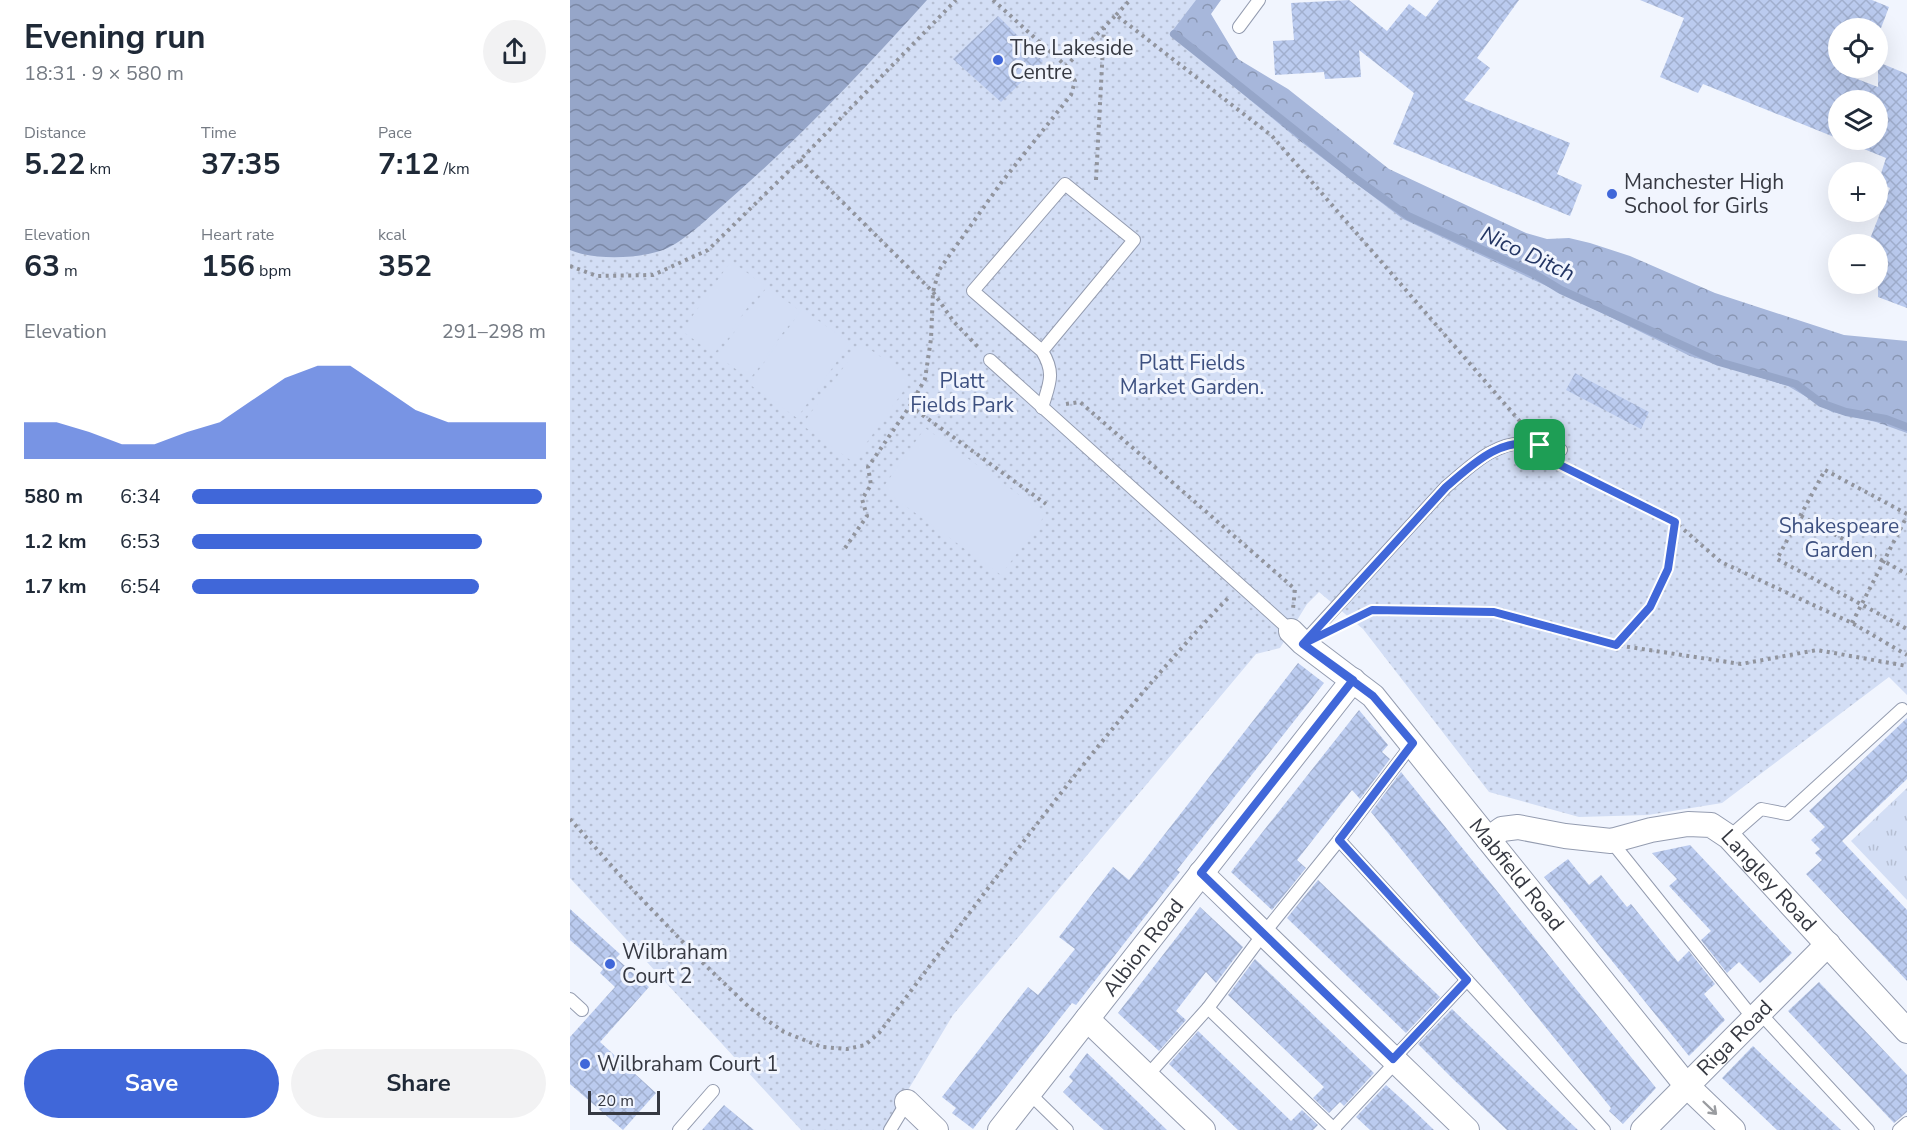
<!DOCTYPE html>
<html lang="en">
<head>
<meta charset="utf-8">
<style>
  :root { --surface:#fff; --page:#f2f2f3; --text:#1f2937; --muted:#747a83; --accent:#4067d9 }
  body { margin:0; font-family:"Nunito Sans",sans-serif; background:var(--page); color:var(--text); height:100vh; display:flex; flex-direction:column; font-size:22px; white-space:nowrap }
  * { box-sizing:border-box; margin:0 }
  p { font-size:20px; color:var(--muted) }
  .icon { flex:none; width:33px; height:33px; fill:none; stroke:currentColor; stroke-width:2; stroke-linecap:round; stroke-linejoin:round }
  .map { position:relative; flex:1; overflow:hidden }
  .details { display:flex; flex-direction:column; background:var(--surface); width:570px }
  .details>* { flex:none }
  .controls { position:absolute; left:1258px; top:18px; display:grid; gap:12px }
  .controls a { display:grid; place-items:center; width:60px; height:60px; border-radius:50%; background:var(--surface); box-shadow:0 6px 24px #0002; font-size:30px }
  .scale { position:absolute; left:18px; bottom:15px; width:72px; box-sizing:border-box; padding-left:6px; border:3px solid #363942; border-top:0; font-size:16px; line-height:21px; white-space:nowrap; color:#363942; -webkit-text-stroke:4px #f1f5fe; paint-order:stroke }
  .pin { position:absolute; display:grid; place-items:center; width:51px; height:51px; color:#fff; margin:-26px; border-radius:12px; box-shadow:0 3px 9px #0006 }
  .round { display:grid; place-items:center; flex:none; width:63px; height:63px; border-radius:32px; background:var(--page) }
  .summary { display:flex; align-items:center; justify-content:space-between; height:102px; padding:0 24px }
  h1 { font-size:33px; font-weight:700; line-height:45px }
  .metrics { display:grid; grid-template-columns:repeat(3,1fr); gap:9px; height:102px; padding:6px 24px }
  .metrics div { display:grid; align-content:center }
  .metrics b { font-size:30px; font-weight:700 }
  .metrics small { font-size:16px; font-weight:400 }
  .metrics p { font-size:16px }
  .chart { height:168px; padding:12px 24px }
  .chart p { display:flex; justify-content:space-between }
  .chart svg { width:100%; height:108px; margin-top:6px; fill:var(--accent); opacity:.7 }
  .button { display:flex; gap:12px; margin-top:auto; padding:12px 24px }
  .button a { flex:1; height:69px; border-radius:36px; background:var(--accent); color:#fff; font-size:24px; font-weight:700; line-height:69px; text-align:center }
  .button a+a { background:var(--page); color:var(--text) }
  ul { padding:0 24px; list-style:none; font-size:20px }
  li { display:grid; grid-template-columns:96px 72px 1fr; align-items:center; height:45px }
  li i { height:15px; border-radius:8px; background:var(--accent) }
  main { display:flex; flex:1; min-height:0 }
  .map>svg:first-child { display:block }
  .grass { fill:url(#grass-tufts) }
  .forest { fill:url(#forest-crowns) }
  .park { fill:url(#park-dots) }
  .pitch { fill:#d3def5 }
  .water { fill:url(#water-waves) }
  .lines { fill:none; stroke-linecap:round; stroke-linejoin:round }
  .stream { stroke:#96a6c9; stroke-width:8 }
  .building { fill:url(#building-cross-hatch) }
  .service-casing { stroke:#949cb0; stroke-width:14 }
  .minor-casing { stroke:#949cb0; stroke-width:26 }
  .path { stroke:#91949d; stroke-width:4; stroke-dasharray:3 4.5; stroke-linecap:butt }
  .service { stroke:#fff; stroke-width:12 }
  .minor { stroke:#fff; stroke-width:24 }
  .oneway { stroke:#9a9ca0 }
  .route-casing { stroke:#fff; stroke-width:12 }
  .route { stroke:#4067d9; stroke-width:8 }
  .poi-dot { fill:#4067d9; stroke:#f1f5fe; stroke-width:2 }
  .labels { text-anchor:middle; stroke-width:6; stroke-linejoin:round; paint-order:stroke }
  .poi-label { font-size:21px; fill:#363942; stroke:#f1f5fe; text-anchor:start }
  .park-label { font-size:21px; fill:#3d5080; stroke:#f1f5fe }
  .street-label { font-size:21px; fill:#363942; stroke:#f1f5fe }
  .water-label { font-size:22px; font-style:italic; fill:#243664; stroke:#f1f5fe }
</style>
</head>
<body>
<main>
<section class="details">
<div class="summary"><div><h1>Evening run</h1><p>18:31 · 9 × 580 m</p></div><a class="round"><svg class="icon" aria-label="share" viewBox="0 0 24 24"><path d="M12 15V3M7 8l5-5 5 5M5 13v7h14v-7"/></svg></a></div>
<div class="metrics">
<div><p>Distance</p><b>5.22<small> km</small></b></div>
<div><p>Time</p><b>37:35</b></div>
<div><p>Pace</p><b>7:12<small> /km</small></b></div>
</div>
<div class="metrics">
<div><p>Elevation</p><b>63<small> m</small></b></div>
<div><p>Heart rate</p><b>156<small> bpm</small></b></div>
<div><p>kcal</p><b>352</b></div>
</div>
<div class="chart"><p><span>Elevation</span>291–298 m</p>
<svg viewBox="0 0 160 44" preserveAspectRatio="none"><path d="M0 44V29L10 29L20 33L30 38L40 38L50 33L60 29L70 20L80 11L90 6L100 6L110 15L120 24L130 29L140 29L150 29L160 29V44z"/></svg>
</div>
<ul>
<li><b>580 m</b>6:34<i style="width:99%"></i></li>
<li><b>1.2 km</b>6:53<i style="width:82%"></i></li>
<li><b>1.7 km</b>6:54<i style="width:81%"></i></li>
</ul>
<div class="button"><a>Save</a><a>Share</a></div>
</section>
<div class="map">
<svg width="1337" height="1130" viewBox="0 0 1337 1130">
  <defs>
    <pattern id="grass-tufts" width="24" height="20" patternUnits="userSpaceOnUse" patternTransform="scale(1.5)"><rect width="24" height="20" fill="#d3def5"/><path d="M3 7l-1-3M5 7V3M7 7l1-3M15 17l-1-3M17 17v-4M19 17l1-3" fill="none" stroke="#b6bfd3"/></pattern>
    <pattern id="forest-crowns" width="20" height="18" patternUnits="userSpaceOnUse" patternTransform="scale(1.5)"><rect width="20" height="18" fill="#a7b7db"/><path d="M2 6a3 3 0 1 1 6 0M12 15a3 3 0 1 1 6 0" fill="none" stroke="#8996b3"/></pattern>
    <pattern id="park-dots" width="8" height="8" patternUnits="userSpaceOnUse" patternTransform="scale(1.5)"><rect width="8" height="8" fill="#d3def5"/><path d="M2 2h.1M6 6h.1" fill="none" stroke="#b6bfd3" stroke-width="1.8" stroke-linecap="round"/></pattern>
    <pattern id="water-waves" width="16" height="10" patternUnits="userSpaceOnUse" patternTransform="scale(1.5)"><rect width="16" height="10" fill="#96a6c9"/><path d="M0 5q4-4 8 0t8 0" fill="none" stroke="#7b88a5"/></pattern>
    <pattern id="building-cross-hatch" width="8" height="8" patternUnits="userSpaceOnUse" patternTransform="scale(1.5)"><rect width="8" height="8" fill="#bbcbef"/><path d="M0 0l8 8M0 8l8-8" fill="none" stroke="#a1afce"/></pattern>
  </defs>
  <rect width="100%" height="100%" fill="#f1f5fe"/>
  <polygon class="grass" points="1337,788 1337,900 1281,841"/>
  <polygon class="forest" points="581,0 651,0 641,14 668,59 718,89 819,169 956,233 977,239 999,238 1020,243 1060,256 1145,293 1274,335 1337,341 1337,503 948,408 572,10"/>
  <polygon class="park" points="0,0 626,0 600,34 730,141 833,219 981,288 1120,356 1218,386 1262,412 1306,422 1337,433 1337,695 1319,677 1152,803 1078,815 1009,817 919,792 793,629 749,592 737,604 710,648 686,654 383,1015 314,1130 231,1130 0,878"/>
  <g class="pitch">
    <polygon points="161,261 194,285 144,354 112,331"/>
    <polygon points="197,287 229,310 180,379 147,356"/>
    <polygon points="232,309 280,343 227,418 179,384"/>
    <polygon points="291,343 342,379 283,462 232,425"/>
    <polygon points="355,428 476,514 431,575 312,489"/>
  </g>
  <path class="water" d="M0,0H357C292,72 225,143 152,206C136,220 110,245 90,251C64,259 24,260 0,250Z"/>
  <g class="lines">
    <polyline class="stream" points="604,34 785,178 838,216 963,273 991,290 1149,362 1226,384 1251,403 1276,412 1316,419 1337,427"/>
  </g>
  <g class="building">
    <polygon points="779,0 817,31 839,4 856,17 869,0 949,0 907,58 920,68 894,100 1000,143 987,174 1012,185 1000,216 823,144 844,93 789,50 791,77 755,79 754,72 705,75 703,41 724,40 721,3"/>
    <polygon points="1070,0 1302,0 1319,7 1311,28 1269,28 1269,72 1308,87 1308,62 1337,74 1337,308 1308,297 1308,244 1298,244 1320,188 1308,183 1316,158 1272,140 1308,140 1308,100 1269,100 1269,139 1133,84 1128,93 1090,77 1114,18"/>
    <polygon points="428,16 473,61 431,102 383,59"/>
    <polygon points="1005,373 1079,412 1071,429 996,390"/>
    <polygon points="728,663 754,683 607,870 610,872 506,1005 502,1003 403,1129 382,1113 386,1108 372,1097 458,987 468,995 505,949 489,937 543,867 559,880"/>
    <polygon points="789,710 818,745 812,752 820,759 790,799 782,790 727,860 736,868 702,910 661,872"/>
    <polygon points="1337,718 1337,779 1272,841 1337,910 1337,981 1236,874 1252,860 1245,853 1250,849 1241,840 1255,827 1239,811"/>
    <polygon points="831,772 1086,1088 1053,1124 1039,1111 1041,1108 801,812"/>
    <polygon points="1120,845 1222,953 1190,983 1169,962 1157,973 1131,940 1141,931 1099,886 1107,879 1082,853"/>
    <polygon points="998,859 1019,885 1031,875 1057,907 1061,904 1108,962 1119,951 1145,984 1134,994 1155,1020 1119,1056 974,877"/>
    <polygon points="748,880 870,997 836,1033 717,918"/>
    <polygon points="630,907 673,947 646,983 636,972 606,1011 616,1020 589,1051 548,1013"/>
    <polygon points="0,909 50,954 46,958 79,987 30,1042 86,1093 53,1130 0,1084 0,1037 45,987 30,973 33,969 0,940"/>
    <polygon points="685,959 804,1073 774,1106 770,1102 759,1113 743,1098 754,1087 658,995"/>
    <polygon points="1249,982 1337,1075 1337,1112 1324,1123 1218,1011"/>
    <polygon points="882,1009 967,1091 1008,1130 937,1130 883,1079 848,1044"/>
    <polygon points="628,1031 721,1121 732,1110 748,1125 743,1130 668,1130 599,1064"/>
    <polygon points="1183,1046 1219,1081 1271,1130 1207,1130 1152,1078"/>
    <polygon points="517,1053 568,1102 597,1130 534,1130 514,1112 493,1092 503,1081 499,1077"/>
    <polygon points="816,1085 837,1104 864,1130 800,1130 786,1117"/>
    <polygon points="154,1105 184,1130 132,1130"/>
  </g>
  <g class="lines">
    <defs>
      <g id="service">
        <polyline points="669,27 689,0"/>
        <polyline points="420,360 721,631"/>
        <path d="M472,408C479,384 486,374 472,351L403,291L495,184L564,240L472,351"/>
        <path d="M733,643L876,487C900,467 924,441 958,443C969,443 980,447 991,450"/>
        <polyline points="843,743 769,840 1034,1130"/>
        <polyline points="1159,837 1191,809 1217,814 1332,709"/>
        <polyline points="1041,841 1183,1018"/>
        <polyline points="0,999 12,1010"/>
        <polyline points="1189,1012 1298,1130"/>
        <polyline points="823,1059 897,980"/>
        <polyline points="577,1076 638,1008"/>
        <polyline points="459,1093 497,1130"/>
        <polyline points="764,1128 826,1062"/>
        <polyline points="109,1130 143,1091"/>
        <polyline points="320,1130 337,1102"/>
        <polyline points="765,1130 638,1008 694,933 769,840"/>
        <polyline points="1329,1130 1337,1123"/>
      </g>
      <g id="minor">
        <path id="s1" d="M721,631L733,643L803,696L1116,1085L1163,1130"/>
        <path id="s2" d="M918,839L932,829L948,827L995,836L1041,841L1081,830L1118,824L1141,825L1159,837L1337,1031"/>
        <polyline points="631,873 897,1130"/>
        <polyline points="517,1019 633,1130"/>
        <polyline points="337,1102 366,1130"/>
        <path id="s3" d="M430,1130L783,680"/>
        <path id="s4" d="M1073,1130L1258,944"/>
      </g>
    </defs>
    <use href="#service" class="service-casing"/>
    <use href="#minor" class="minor-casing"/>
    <g class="path">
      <polyline points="423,0 496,66 546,15 702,136 954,426"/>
      <polyline points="546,15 560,0"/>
      <polyline points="230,160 363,292 384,322 409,348"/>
      <polyline points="526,180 534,28"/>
      <polyline points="0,266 27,276 83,275 138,250 230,160 386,0"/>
      <polyline points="496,404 510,402 725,589 723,609"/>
      <polyline points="340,406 476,504"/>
      <polyline points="995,467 1105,522 1151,562 1282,623 1337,655"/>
      <polyline points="1337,514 1255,470 1207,559 1337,629"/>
      <polyline points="1231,516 1337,574"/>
      <polyline points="275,548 297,516 292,499 301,485 298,467 340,406 355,379 361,339 363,292 369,270 431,183 501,95 505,81 496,66"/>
      <polyline points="779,621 802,610 924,612 1046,645 1171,664 1247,650 1337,666"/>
      <polyline points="1282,623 1337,516"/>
      <polyline points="1046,645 1080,607 1098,569 1105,523"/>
      <path d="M0,819L64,891L133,963L180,1008L214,1032L252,1047L277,1049L295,1045L309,1033C422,885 530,731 659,597"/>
    </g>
    <use href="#service" class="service"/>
    <use href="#minor" class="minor"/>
  </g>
  <defs><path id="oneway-shaft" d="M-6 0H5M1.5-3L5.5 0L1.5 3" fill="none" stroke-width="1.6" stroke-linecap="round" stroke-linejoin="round" transform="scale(1.5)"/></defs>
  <use class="oneway" href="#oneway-shaft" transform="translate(1140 1108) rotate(44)"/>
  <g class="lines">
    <defs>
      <path id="route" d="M970,445C931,436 904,463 876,487L733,644L803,696L843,743L769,840L897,980L823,1059L631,873L783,680L733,644L802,610L924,612L1046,645L1080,607L1098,569L1105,522L984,462L970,445"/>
    </defs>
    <use href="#route" class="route-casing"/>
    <use href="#route" class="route"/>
  </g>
  <g class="poi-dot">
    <circle cx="428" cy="60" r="6"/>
    <circle cx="1042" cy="194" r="6"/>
    <circle cx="40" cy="964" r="6"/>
    <circle cx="15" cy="1064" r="6"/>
  </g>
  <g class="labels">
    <g class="poi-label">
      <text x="440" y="55">The Lakeside<tspan x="440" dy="24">Centre</tspan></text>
      <text x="1054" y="189">Manchester High<tspan x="1054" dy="24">School for Girls</tspan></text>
      <text x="52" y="959">Wilbraham<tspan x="52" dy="24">Court 2</tspan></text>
      <text x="27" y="1071">Wilbraham Court 1</text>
    </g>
    <g class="park-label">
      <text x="622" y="370">Platt Fields<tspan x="622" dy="24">Market Garden.</tspan></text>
      <text x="392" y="388">Platt<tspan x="392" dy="24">Fields Park</tspan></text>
      <text x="1269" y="533">Shakespeare<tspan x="1269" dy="24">Garden</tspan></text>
    </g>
    <g class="street-label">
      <text dy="7" stroke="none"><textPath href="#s1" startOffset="334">Mabfield Road</textPath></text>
      <text dy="7" stroke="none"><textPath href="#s2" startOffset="310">Langley Road</textPath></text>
      <text dy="7" stroke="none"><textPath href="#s3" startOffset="232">Albion Road</textPath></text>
      <text dy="7" stroke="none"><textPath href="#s4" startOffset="130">Riga Road</textPath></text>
    </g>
    <g class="water-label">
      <text transform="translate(958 253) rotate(25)" y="8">Nico Ditch</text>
    </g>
  </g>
</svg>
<div class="controls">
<a><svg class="icon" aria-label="locate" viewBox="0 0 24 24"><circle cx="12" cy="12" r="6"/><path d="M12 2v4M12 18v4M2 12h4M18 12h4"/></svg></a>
<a><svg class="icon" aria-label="layers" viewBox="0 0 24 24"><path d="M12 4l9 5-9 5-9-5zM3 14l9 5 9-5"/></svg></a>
<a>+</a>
<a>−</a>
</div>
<div class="scale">20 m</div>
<div class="pin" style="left:970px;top:445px;background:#1e9e55"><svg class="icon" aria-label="arrive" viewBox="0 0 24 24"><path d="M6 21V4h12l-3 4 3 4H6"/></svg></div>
</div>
</main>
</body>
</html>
